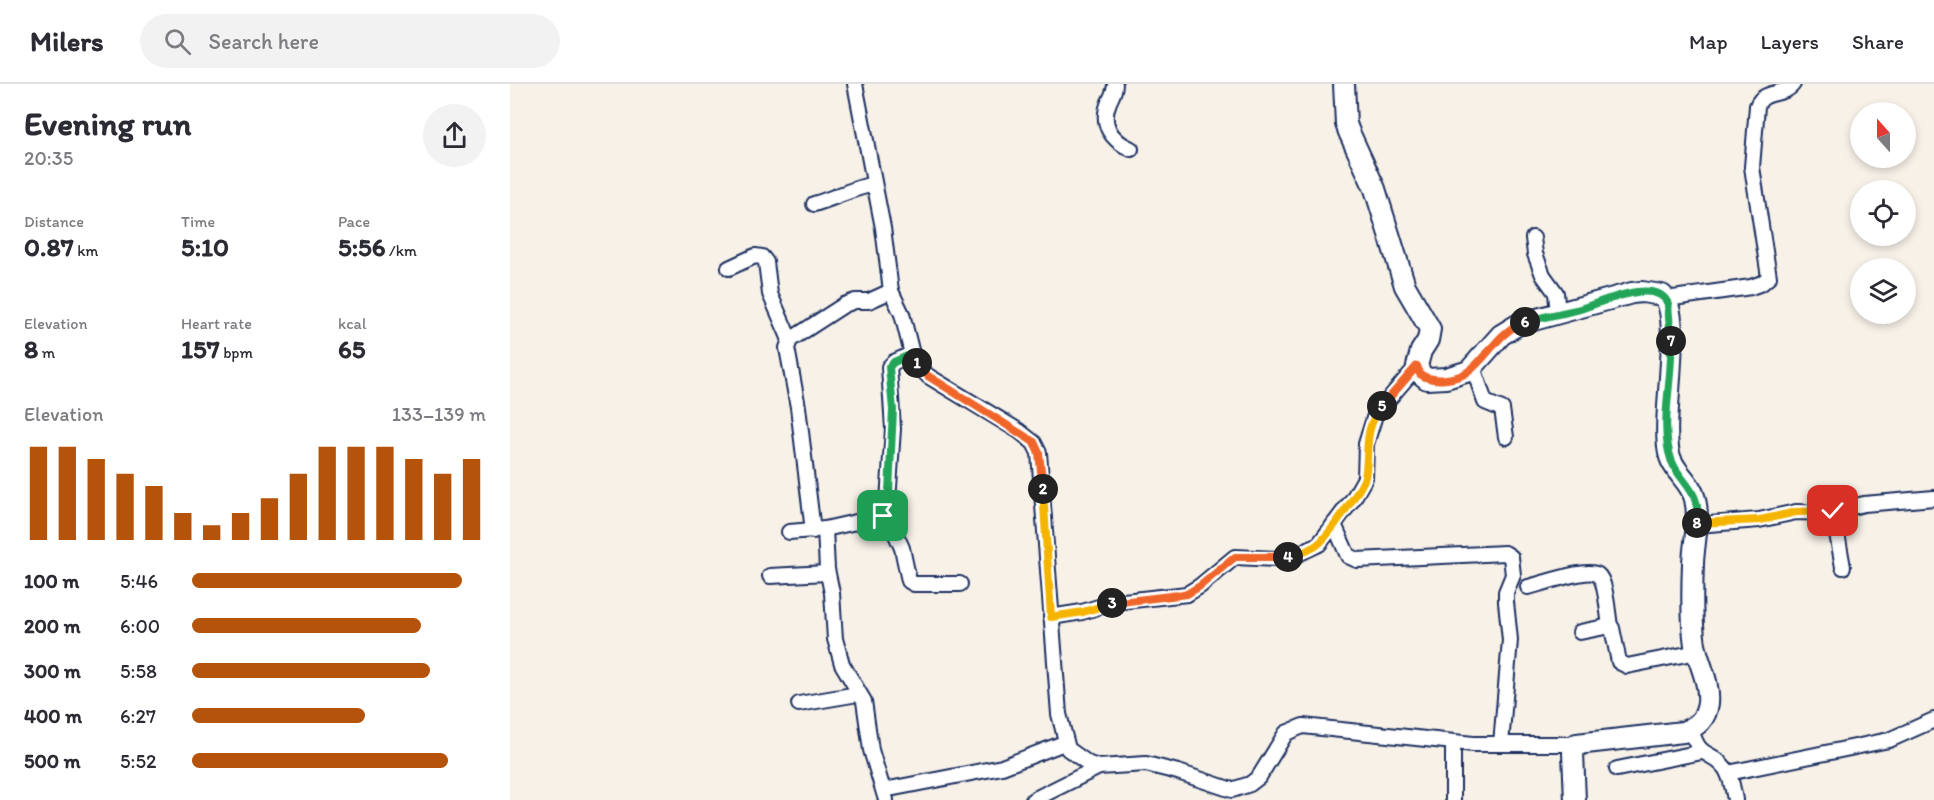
<!DOCTYPE html>
<html lang="en">
<head>
<meta charset="utf-8">
<style>
  :root { --surface:#fff; --page:#f2f2f3; --text:#2b2b33; --muted:#7c7c81; --line:#e1e1e2; --accent:#b45309 }
  body { margin:0; font-family:Itim,sans-serif; background:var(--page); color:var(--text); height:100vh; display:flex; flex-direction:column; font-size:22px; white-space:nowrap }
  * { box-sizing:border-box; margin:0 }
  p { font-size:20px; color:var(--muted) }
  .icon { flex:none; width:33px; height:33px; fill:none; stroke:currentColor; stroke-width:2; stroke-linecap:round; stroke-linejoin:round }
  .map { position:relative; flex:1; overflow:hidden }
  .side { display:flex; flex-direction:column; background:var(--surface); width:510px }
  .side>* { flex:none }
  .needle { width:39px; rotate:339deg }
  .buttons { position:absolute; left:1340px; top:18px; display:grid; gap:12px }
  .buttons a { display:grid; place-items:center; width:66px; height:66px; border-radius:50%; background:var(--surface); box-shadow:0 3px 9px #0003; font-size:30px }
  .pin { position:absolute; display:grid; place-items:center; width:51px; height:51px; color:#fff; margin:-26px; border-radius:12px; box-shadow:0 3px 9px #0006 }
  .km { position:absolute; width:30px; height:30px; margin:-15px; border-radius:50%; background:#222; color:#fff; font-size:16px; line-height:30px; text-align:center }
  .round { display:grid; place-items:center; flex:none; width:63px; height:63px; border-radius:32px; background:var(--page) }
  .headline { display:flex; align-items:center; justify-content:space-between; height:102px; padding:0 24px }
  h1 { font-size:33px; font-weight:800; line-height:45px }
  .stats { display:grid; grid-template-columns:repeat(3,1fr); gap:9px; height:102px; padding:6px 24px }
  .stats div { display:grid; align-content:center }
  .stats b { font-size:26px; font-weight:800 }
  .stats small { font-size:16px; font-weight:400 }
  .stats p { font-size:16px }
  .chart { height:168px; padding:12px 24px }
  .chart p { display:flex; justify-content:space-between }
  .chart svg { width:100%; height:108px; margin-top:6px; stroke:var(--accent); stroke-width:6 }
  ul { padding:0 24px; list-style:none; font-size:20px }
  li { display:grid; grid-template-columns:96px 72px 1fr; align-items:center; height:45px }
  li i { height:15px; border-radius:8px; background:var(--accent) }
  header { display:flex; align-items:center; gap:36px; box-sizing:border-box; height:84px; padding:0 30px; background:var(--surface); border-bottom:2px solid var(--line) }
  header strong { font-size:28px }
  nav { display:flex; gap:33px; margin-inline-start:auto; font-size:21px }
  .search { width:420px; height:54px; background:var(--page); display:flex; align-items:center; gap:15px; box-sizing:border-box; padding:0 21px; border-radius:33px; color:var(--muted); font-size:22px }
  main { display:flex; flex:1; min-height:0 }
  .map>svg:first-child { display:block }
  .lines { fill:none; stroke-linecap:round; stroke-linejoin:round }
  .street-casing { stroke:#1b2f5e; stroke-width:18 }
  .secondary-casing { stroke:#1b2f5e; stroke-width:24 }
  .street { stroke:#fff; stroke-width:14 }
  .secondary { stroke:#fff; stroke-width:20 }
  .split-1-casing { stroke:#fff; stroke-width:12 }
  .split-2-casing { stroke:#fff; stroke-width:12 }
  .split-3-casing { stroke:#fff; stroke-width:12 }
  .split-4-casing { stroke:#fff; stroke-width:12 }
  .split-5-casing { stroke:#fff; stroke-width:12 }
  .split-6-casing { stroke:#fff; stroke-width:12 }
  .split-7-casing { stroke:#fff; stroke-width:12 }
  .split-8-casing { stroke:#fff; stroke-width:12 }
  .split-9-casing { stroke:#fff; stroke-width:12 }
  .split-1 { stroke:#22a559; stroke-width:8 }
  .split-2 { stroke:#f0652b; stroke-width:8 }
  .split-3 { stroke:#f5b400; stroke-width:8 }
  .split-4 { stroke:#f0652b; stroke-width:8 }
  .split-5 { stroke:#f5b400; stroke-width:8 }
  .split-6 { stroke:#f0652b; stroke-width:8 }
  .split-7 { stroke:#22a559; stroke-width:8 }
  .split-8 { stroke:#22a559; stroke-width:8 }
  .split-9 { stroke:#f5b400; stroke-width:8 }
</style>
</head>
<body>
<header>
<strong>Milers</strong>
<div class="search"><svg class="icon" aria-label="search" viewBox="0 0 24 24"><circle cx="10" cy="10" r="6"/><path d="M15 15l6 6"/></svg>Search here</div>
<nav><a>Map</a><a>Layers</a><a>Share</a></nav>
</header>
<main>
<section class="side">
<div class="headline"><div><h1>Evening run</h1><p>20:35</p></div><a class="round"><svg class="icon" aria-label="share" viewBox="0 0 24 24"><path d="M12 15V3M7 8l5-5 5 5M5 13v7h14v-7"/></svg></a></div>
<div class="stats">
<div><p>Distance</p><b>0.87<small> km</small></b></div>
<div><p>Time</p><b>5:10</b></div>
<div><p>Pace</p><b>5:56<small> /km</small></b></div>
</div>
<div class="stats">
<div><p>Elevation</p><b>8<small> m</small></b></div>
<div><p>Heart rate</p><b>157<small> bpm</small></b></div>
<div><p>kcal</p><b>65</b></div>
</div>
<div class="chart"><p><span>Elevation</span>133–139 m</p>
<svg viewBox="0 0 160 44" preserveAspectRatio="none"><path d="M5 44V6M15 44V6M25 44V11M35 44V17M45 44V22M55 44V33M65 44V38M75 44V33M85 44V27M95 44V17M105 44V6M115 44V6M125 44V6M135 44V11M145 44V17M155 44V11"/></svg>
</div>
<ul>
<li><b>100 m</b>5:46<i style="width:92%"></i></li>
<li><b>200 m</b>6:00<i style="width:78%"></i></li>
<li><b>300 m</b>5:58<i style="width:81%"></i></li>
<li><b>400 m</b>6:27<i style="width:59%"></i></li>
<li><b>500 m</b>5:52<i style="width:87%"></i></li>
</ul>
</section>
<div class="map">
<svg width="1424" height="716" viewBox="0 0 1424 716">
  <rect width="100%" height="100%" fill="#f7f1e8"/>
  <filter id="ink" filterUnits="userSpaceOnUse"><feTurbulence type="fractalNoise" baseFrequency=".0167" numOctaves="2"/><feDisplacementMap in="SourceGraphic" scale="12" xChannelSelector="R" yChannelSelector="G"/><feConvolveMatrix kernelMatrix="1 2 1 2 8 2 1 2 1" color-interpolation-filters="sRGB"/></filter>
  <g filter="url(#ink)">
    <g class="lines">
      <defs>
        <g id="street">
          <polyline points="345,0 373,144 381,207 392,230 402,270 409,283 418,292 509,347 524,359 529,369 549,630 558,665 579,680 589,683 636,680 668,688 722,706 740,700 749,693 776,649 793,642 963,660 1067,660"/>
          <path d="M605,0C605,7 602,12 599,18C590,40 601,56 621,65"/>
          <path d="M304,120C325,114 343,104 364,100"/>
          <polyline points="1023,154 1025,170 1033,191 1046,209 1048,230"/>
          <polyline points="219,184 245,172 252,173 256,178 260,210 280,256"/>
          <path d="M1156,215L1241,203L1252,199L1259,193L1242,83L1247,22C1253,5 1274,13 1283,0"/>
          <polyline points="963,283 975,318 992,325 996,353"/>
          <polyline points="1323,427 1333,483"/>
          <polyline points="377,431 392,464 399,497 404,500 450,500"/>
          <polyline points="824,440 838,472 847,476 995,469 1001,473 1003,491 996,508 996,518 1000,556 991,660"/>
          <polyline points="1187,441 1249,436 1286,428 1317,429 1354,420 1424,414"/>
          <polyline points="315,445 317,485 322,509 325,555 332,580 354,617 361,666 376,716"/>
          <polyline points="303,447 288,323 277,264 280,256 334,221 345,217 359,217 381,207"/>
          <polyline points="279,448 315,445 377,431 383,345 379,283 384,278 402,270"/>
          <polyline points="260,492 317,489"/>
          <path d="M1018,503C1032,500 1078,483 1088,491C1096,497 1098,532 1100,542"/>
          <polyline points="541,533 572,528 605,518 677,510 690,502 725,473 766,475 781,473 809,460 843,415 855,394 856,360 865,331 907,282"/>
          <polyline points="1070,548 1100,542 1102,544 1109,578 1117,582 1187,568"/>
          <polyline points="289,620 348,610"/>
          <path d="M1181,645C1190,677 1199,664 1215,684C1221,692 1223,705 1225,716"/>
          <polyline points="1107,685 1192,668"/>
          <polyline points="1218,689 1379,656 1424,636"/>
          <polyline points="374,706 492,683 554,659"/>
          <polyline points="523,716 589,683"/>
          <polyline points="943,716 943,658"/>
        </g>
        <path id="secondary" d="M834,0L836,40L839,48L865,105L895,202L920,245L918,256L911,267L907,282L911,290L917,295L936,294L959,287L991,251L1009,240L1122,209L1132,208L1152,211C1175,230 1149,339 1160,373C1165,389 1181,398 1185,415C1190,436 1184,457 1183,479C1182,505 1181,535 1185,561C1189,580 1200,599 1198,619C1196,635 1188,642 1173,648L1067,660L1063,669L1065,716"/>
      </defs>
      <use href="#street" class="street-casing"/>
      <use href="#secondary" class="secondary-casing"/>
      <use href="#street" class="street"/>
      <use href="#secondary" class="secondary"/>
    </g>
  </g>
  <g class="lines" filter="url(#ink)">
    <defs>
      <polyline id="split-1" points="373,432 378,427 383,326 379,283 384,278 402,270 407,279"/>
      <polyline id="split-2" points="407,279 418,292 524,358 529,369 533,405"/>
      <polyline id="split-3" points="533,405 541,533 573,528 602,519"/>
      <polyline id="split-4" points="602,519 677,510 690,502 725,473 778,473"/>
      <path id="split-5" d="M778,473C787,471 800,466 807,461C817,454 852,404 855,393C860,367 852,346 872,322"/>
      <path id="split-6" d="M872,322L907,282L910,290C922,299 947,296 959,287C980,271 988,247 1015,238"/>
      <path id="split-7" d="M1015,238C1032,233 1049,230 1066,226C1087,221 1146,191 1158,220L1161,257"/>
      <path id="split-8" d="M1161,257C1163,294 1151,333 1159,368C1165,398 1192,402 1187,439"/>
      <polyline id="split-9" points="1187,439 1250,436 1286,428 1323,427"/>
    </defs>
    <use href="#split-1" class="split-1-casing"/>
    <use href="#split-2" class="split-2-casing"/>
    <use href="#split-3" class="split-3-casing"/>
    <use href="#split-4" class="split-4-casing"/>
    <use href="#split-5" class="split-5-casing"/>
    <use href="#split-6" class="split-6-casing"/>
    <use href="#split-7" class="split-7-casing"/>
    <use href="#split-8" class="split-8-casing"/>
    <use href="#split-9" class="split-9-casing"/>
    <use href="#split-1" class="split-1"/>
    <use href="#split-2" class="split-2"/>
    <use href="#split-3" class="split-3"/>
    <use href="#split-4" class="split-4"/>
    <use href="#split-5" class="split-5"/>
    <use href="#split-6" class="split-6"/>
    <use href="#split-7" class="split-7"/>
    <use href="#split-8" class="split-8"/>
    <use href="#split-9" class="split-9"/>
  </g>
</svg>
<div class="buttons">
<a><svg class="needle" viewBox="-14 -14 28 28"><path d="M0-13l5 13h-10z" fill="#e53935"/><path d="M0 13l5-13h-10z" fill="#7c7c81"/></svg></a>
<a><svg class="icon" aria-label="locate" viewBox="0 0 24 24"><circle cx="12" cy="12" r="6"/><path d="M12 2v4M12 18v4M2 12h4M18 12h4"/></svg></a>
<a><svg class="icon" aria-label="layers" viewBox="0 0 24 24"><path d="M12 4l9 5-9 5-9-5zM3 14l9 5 9-5"/></svg></a>
</div>
<div class="pin" style="left:373px;top:432px;background:#1e9e55"><svg class="icon" aria-label="arrive" viewBox="0 0 24 24"><path d="M6 21V4h12l-3 4 3 4H6"/></svg></div>
<div class="pin" style="left:1323px;top:427px;background:#d93025"><svg class="icon" aria-label="check" viewBox="0 0 24 24"><path d="M5 12l5 5 9-10"/></svg></div>
<b class="km" style="left:407px;top:279px">1</b>
<b class="km" style="left:533px;top:405px">2</b>
<b class="km" style="left:602px;top:519px">3</b>
<b class="km" style="left:778px;top:473px">4</b>
<b class="km" style="left:872px;top:322px">5</b>
<b class="km" style="left:1015px;top:238px">6</b>
<b class="km" style="left:1161px;top:257px">7</b>
<b class="km" style="left:1187px;top:439px">8</b>
</div>
</main>
</body>
</html>
